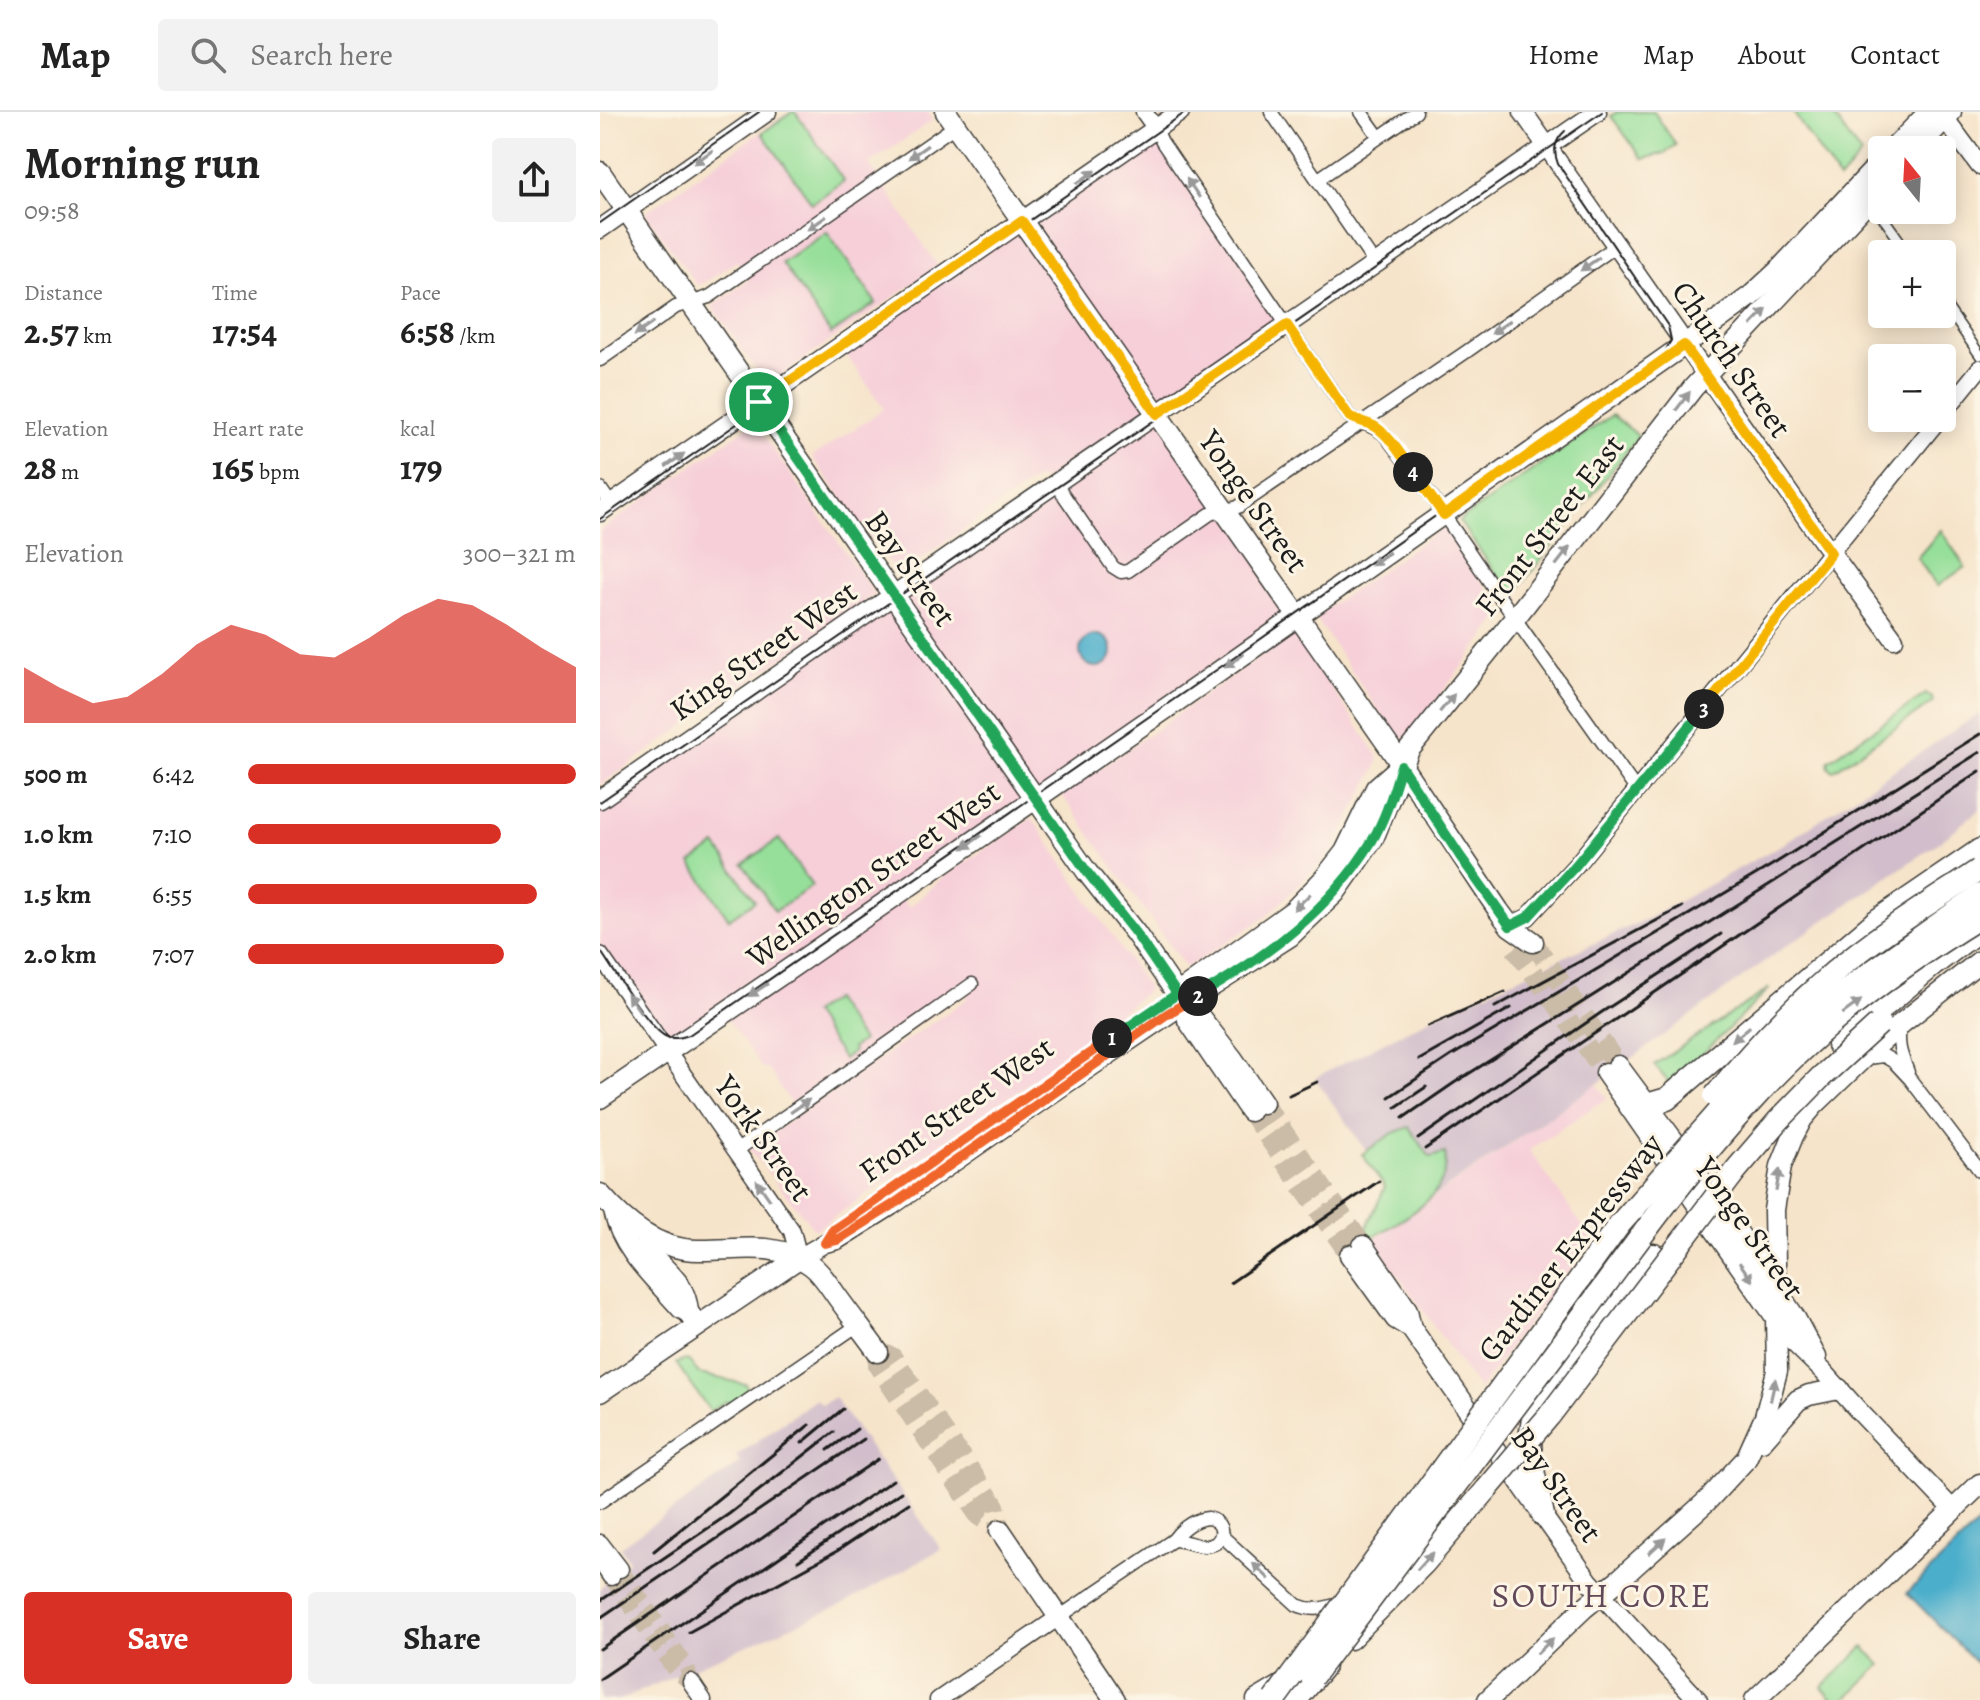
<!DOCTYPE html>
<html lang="en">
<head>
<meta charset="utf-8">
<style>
  :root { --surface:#fff; --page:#f2f2f2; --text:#222; --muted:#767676; --line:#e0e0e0; --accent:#d93025 }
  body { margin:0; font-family:Alegreya,serif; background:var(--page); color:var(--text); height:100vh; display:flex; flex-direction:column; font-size:30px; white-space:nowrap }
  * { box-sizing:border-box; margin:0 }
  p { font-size:26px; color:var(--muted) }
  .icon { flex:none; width:44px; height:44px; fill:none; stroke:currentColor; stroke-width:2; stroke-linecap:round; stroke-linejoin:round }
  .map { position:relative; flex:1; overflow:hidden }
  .drawer { display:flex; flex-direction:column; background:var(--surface); width:600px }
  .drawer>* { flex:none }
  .needle { width:52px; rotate:342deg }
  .buttons { position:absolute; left:1268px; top:24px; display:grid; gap:16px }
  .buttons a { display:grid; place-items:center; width:88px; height:88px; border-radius:8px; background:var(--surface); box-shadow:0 4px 20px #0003; font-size:40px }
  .pin { position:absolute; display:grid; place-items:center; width:68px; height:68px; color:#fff; margin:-34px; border:4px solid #fff; border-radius:50%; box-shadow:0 2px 8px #0007 }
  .km { position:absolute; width:40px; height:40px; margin:-20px; border-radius:50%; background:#222; color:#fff; font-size:22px; line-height:40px; text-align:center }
  .round { display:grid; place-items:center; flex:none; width:84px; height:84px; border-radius:8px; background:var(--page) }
  .head { display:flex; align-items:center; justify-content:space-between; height:136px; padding:0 24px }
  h1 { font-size:44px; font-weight:700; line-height:60px }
  .figures { display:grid; grid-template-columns:repeat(3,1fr); gap:12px; height:136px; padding:8px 24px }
  .figures div { display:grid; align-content:center }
  .figures b { font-size:34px; font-weight:700 }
  .figures small { font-size:22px; font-weight:400 }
  .figures p { font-size:22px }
  .chart { height:224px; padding:16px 24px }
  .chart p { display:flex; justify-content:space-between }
  .chart svg { width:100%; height:144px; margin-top:8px; fill:var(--accent); opacity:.7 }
  .action { display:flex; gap:16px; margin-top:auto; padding:16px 24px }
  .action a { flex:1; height:92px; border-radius:8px; background:var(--accent); color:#fff; font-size:32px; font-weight:700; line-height:92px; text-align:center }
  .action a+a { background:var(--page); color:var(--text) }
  ul { padding:0 24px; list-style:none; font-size:26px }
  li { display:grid; grid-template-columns:128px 96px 1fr; align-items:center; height:60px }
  li i { height:20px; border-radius:10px; background:var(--accent) }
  header { display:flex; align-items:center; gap:48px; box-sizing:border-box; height:112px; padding:0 40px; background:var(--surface); border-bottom:2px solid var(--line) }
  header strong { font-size:38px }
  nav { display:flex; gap:44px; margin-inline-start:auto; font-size:28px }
  .search { width:560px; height:72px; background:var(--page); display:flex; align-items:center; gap:20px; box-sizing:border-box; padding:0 28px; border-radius:8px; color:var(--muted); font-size:30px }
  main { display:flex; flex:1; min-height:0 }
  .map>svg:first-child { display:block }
  .built { fill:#f6cfd9 }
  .industrial { fill:#d1bdcb }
  .green { fill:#96df9a; stroke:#597e5b; stroke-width:2 }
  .water { fill:#4caecb; stroke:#346574; stroke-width:2 }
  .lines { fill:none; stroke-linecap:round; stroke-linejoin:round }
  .tertiary-tunnel { stroke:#cabca7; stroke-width:16; stroke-dasharray:16 8; stroke-linecap:butt }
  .primary-tunnel { stroke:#cabca7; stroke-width:20; stroke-dasharray:20 10; stroke-linecap:butt }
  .pedestrian-casing { stroke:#3d3a36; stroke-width:12 }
  .minor-casing { stroke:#3d3a36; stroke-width:15 }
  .tertiary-casing { stroke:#3d3a36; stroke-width:19 }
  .secondary-casing { stroke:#3d3a36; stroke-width:21 }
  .primary-casing { stroke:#3d3a36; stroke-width:23 }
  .trunk-casing { stroke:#3d3a36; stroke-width:23 }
  .motorway-casing { stroke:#3d3a36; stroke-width:25 }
  .pedestrian { stroke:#fff; stroke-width:9 }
  .minor { stroke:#fff; stroke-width:12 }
  .tertiary { stroke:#fff; stroke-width:16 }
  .secondary { stroke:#fff; stroke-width:18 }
  .primary { stroke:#fff; stroke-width:20 }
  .trunk { stroke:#fff; stroke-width:20 }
  .motorway { stroke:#fff; stroke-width:22 }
  .tram { stroke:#1c1c1c; stroke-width:2 }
  .rail { stroke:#1c1c1c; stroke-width:3 }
  .motorway-bridge-casing { stroke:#3d3a36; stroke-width:25; stroke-linecap:butt }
  .motorway-bridge { stroke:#fff; stroke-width:22 }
  .oneway { fill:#999 }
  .split-1-casing { stroke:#fff; stroke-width:16 }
  .split-2-casing { stroke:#fff; stroke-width:16 }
  .split-3-casing { stroke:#fff; stroke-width:16 }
  .split-4-casing { stroke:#fff; stroke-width:16 }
  .split-5-casing { stroke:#fff; stroke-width:16 }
  .split-1 { stroke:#22a559; stroke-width:10 }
  .split-2 { stroke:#f0652b; stroke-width:10 }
  .split-3 { stroke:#22a559; stroke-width:10 }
  .split-4 { stroke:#f5b400; stroke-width:10 }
  .split-5 { stroke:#f5b400; stroke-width:10 }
  .labels { text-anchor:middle; stroke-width:6; stroke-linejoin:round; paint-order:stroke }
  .street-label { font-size:32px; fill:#1c1c1c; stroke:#fcf5e5 }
  .neighbourhood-label { font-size:34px; letter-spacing:2px; fill:#624959; stroke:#fcf5e5 }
</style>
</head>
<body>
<header>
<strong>Map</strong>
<div class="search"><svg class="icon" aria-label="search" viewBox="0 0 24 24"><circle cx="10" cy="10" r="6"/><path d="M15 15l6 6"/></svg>Search here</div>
<nav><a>Home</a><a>Map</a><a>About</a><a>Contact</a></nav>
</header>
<main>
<section class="drawer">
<div class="head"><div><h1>Morning run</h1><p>09:58</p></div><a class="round"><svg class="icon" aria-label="share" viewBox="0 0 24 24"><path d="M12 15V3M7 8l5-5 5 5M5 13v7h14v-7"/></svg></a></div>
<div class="figures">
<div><p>Distance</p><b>2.57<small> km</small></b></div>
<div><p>Time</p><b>17:54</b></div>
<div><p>Pace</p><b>6:58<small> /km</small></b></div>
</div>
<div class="figures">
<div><p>Elevation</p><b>28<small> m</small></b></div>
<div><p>Heart rate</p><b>165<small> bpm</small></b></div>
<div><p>kcal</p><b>179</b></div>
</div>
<div class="chart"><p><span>Elevation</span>300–321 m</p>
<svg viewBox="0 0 160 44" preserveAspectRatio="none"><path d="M0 44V27L10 33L20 38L30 36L40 29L50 20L60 14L70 17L80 23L90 24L100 18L110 11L120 6L130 8L140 14L150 21L160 27V44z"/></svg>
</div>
<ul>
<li><b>500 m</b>6:42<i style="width:100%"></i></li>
<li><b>1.0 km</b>7:10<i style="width:77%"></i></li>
<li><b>1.5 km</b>6:55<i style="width:88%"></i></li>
<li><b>2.0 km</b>7:07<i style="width:78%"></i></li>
</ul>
<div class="action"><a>Save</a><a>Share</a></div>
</section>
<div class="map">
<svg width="1380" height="1588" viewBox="0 0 1380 1588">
  <rect width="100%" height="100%" fill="#fcf5e5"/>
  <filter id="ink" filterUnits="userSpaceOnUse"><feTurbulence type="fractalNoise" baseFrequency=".0125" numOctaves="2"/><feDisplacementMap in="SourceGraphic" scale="16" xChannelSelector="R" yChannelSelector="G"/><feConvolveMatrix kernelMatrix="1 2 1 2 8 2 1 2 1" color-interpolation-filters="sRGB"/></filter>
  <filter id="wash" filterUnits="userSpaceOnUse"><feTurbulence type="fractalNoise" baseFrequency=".006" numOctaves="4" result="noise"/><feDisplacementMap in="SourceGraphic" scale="32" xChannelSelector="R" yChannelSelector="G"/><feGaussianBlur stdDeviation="1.8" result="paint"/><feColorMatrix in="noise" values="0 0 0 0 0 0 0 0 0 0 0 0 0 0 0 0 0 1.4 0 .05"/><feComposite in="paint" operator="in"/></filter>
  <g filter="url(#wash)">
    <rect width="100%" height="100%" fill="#f6e4ca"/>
    <g class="built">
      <polygon points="189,0 328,0 333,8 269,52 338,154 167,273 112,194 149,168 137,149 104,171 97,173 45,101"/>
      <polygon points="556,17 687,213 557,302 698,504 298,781 309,796 342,766 432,706 547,875 547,879 426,973 215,1118 149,1037 368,886 364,880 195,998 168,957 161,955 123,901 67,939 0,843 0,687 455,371 437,366 298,463 212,345 284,297 240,234"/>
      <polygon points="154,310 275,482 0,673 0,419"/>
      <polygon points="842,416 846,417 903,501 809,623 803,627 797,626 717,508 720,501"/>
      <polygon points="694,521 777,642 779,646 776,656 732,740 666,805 586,856 462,683"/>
      <polygon points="997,972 1007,986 929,1038 993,1129 914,1229 879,1278 773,1128"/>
    </g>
    <g class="industrial">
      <polygon points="1380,601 1380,697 1341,729 1179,839 997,972 810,1101 715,966 833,905 1049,806 1185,731"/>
      <polygon points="234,1285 341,1437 246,1491 19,1588 0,1588 0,1476 29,1448 20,1435 140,1351 136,1344 216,1287 221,1293"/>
    </g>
    <g class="green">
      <polygon points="192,0 195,0 244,69 212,91 162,21"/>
      <polygon points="1017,0 1054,0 1076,33 1065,41 1043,47 1011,4"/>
      <polygon points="1193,0 1231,0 1261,43 1239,68"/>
      <polygon points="227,120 276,191 231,222 182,151"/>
      <polygon points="1012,303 1039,324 912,484 859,409"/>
      <polygon points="1341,418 1365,455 1337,474 1317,446"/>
      <polygon points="1326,582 1332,586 1333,589 1332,591 1233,659 1229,655 1228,649"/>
      <polygon points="179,727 212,774 175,799 143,752"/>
      <polygon points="116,733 155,789 129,807 91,751"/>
      <polygon points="1170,876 1071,973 1054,953"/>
      <polygon points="233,887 262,929 252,936 253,940 243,947 212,901"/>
      <path d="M809,1015L830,1045L845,1041C853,1085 802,1107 772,1126L766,1117L785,1075L762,1042L793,1021Z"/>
      <polygon points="86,1248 89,1249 99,1262 146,1272 148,1278 143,1286 132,1292 126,1290 110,1299 76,1251"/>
      <polygon points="1264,1535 1281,1553 1244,1588 1234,1588 1222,1575"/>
    </g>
    <g class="water">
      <circle cx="496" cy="539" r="16"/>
      <polygon points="1377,1413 1380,1416 1380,1555 1307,1481"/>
    </g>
  </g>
  <g filter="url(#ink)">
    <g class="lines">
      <g class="tertiary-tunnel">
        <polyline points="20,1457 87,1555 91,1570"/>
        <polyline points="11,1465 76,1560 91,1570"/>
      </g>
      <g class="primary-tunnel">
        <polyline points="933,830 1018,954"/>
        <polyline points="915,836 1006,961"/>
        <polyline points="663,991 763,1134"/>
        <polyline points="650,999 750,1143"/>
        <polygon points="278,1240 292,1245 395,1394 400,1418 379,1404 278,1254"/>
      </g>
      <defs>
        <g id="pedestrian">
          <polyline points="1270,87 1309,142"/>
          <polyline points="1342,188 1380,243"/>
        </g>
        <g id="minor">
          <polyline points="671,0 775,152"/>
          <polyline points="761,0 779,25"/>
          <path d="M556,17L562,30L749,304C762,313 772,312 785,323L833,387L904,491L1037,679"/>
          <polyline points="717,68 816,0"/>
          <polyline points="0,248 76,195 109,185 355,14"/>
          <polyline points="456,372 513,455 521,460 528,459 610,402 638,395 866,240 1016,134"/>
          <polyline points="0,376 11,392"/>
          <path d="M1301,912C1296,931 1301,943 1308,960"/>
          <polyline points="1266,946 1284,944 1294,950 1310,967 1380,1059"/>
          <polyline points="136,1039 372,872"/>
          <polyline points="0,1390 258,1213"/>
          <path d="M608,1406C621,1409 626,1421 616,1431C601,1439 589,1428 573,1428C582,1416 593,1407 608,1406Z"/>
          <path d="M622,1424L697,1493C713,1500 725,1496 741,1491"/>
          <polyline points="459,1505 573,1428"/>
        </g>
        <g id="tertiary">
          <polyline points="544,0 556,17"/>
          <polyline points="1342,303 1380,256"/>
          <polyline points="910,814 928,805 976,753 1340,306"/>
          <polyline points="0,843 192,1119 199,1146"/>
          <polyline points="0,1431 20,1457"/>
          <polyline points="0,1449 11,1465"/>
          <polyline points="91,1570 103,1588"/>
          <polyline points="338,1588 459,1505"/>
        </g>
        <g id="secondary">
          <polyline points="923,0 1224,431 1294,527"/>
          <polyline points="1340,0 1380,54"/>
          <polyline points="0,117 167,0"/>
          <polyline points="0,400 580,0"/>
          <polyline points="0,687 379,424 997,0"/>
          <polyline points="199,1146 225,1131 237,1128 291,1094 460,976 584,892"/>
          <polyline points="1175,1174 1195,1204 1217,1245"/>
          <polyline points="1175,1204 1190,1227 1223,1259 1258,1298 1353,1398"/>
          <polyline points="883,1319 989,1469 1098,1588"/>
        </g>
        <g id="primary">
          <polyline points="346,0 790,636 899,799 910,814 933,830"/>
          <polyline points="1292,38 1329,0"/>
          <polyline points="1315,38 1351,0"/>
          <polyline points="0,60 295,486 487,760 536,822 584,892 599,904 632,946 663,991"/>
          <polyline points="577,882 679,809 694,798 723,768 745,740 776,676 801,654"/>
          <polyline points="584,892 690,824 735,781 773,727 809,638 915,506 1093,276 1282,74"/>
          <polyline points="588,908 650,999"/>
          <polyline points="1018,954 1076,1032 1175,1174"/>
          <polyline points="1006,961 1175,1204"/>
          <polyline points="0,986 179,864 600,573 1084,233 1152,183 1177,160 1282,49"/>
          <path d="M0,1082C25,1111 57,1138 98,1138C137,1139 176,1128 211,1153C222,1161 230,1175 238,1186C251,1204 265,1222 278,1240"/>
          <path d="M14,1099C22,1138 56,1167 81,1196L88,1200L98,1213"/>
          <polyline points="763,1134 807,1198 811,1216 883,1319"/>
          <path d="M45,1136C63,1158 86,1169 88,1200"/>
          <polyline points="750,1143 796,1207 811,1216"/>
          <polyline points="0,1280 199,1146"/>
          <polyline points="400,1418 515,1588"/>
          <polyline points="1183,1562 1380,1372"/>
          <polyline points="1155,1588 1179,1565"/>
        </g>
        <g id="trunk">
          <polyline points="919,1271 1060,1082"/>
          <polyline points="1162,1329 1198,1288 1209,1283 1239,1277"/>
          <polyline points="657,1588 687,1570"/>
          <polyline points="888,1588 984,1496 1021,1466 1108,1388 1146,1347 1165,1305 1177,1259 1174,1098 1181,1054 1193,1024 1202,1007 1214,993 1262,947 1302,911 1380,849"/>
        </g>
        <g id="motorway">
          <polyline points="1275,844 1301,817"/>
          <polyline points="1238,933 1333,853 1380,817"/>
          <polyline points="1047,993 1067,987 1276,809 1380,738"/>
          <path d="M943,1403C935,1365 921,1328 939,1291L1054,1143"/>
          <polyline points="750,1526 824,1451 887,1377"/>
          <polyline points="696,1588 724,1554"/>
        </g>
      </defs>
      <use href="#pedestrian" class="pedestrian-casing"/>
      <use href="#minor" class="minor-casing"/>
      <use href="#tertiary" class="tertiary-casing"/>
      <use href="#secondary" class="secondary-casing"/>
      <use href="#primary" class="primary-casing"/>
      <use href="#trunk" class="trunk-casing"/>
      <use href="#motorway" class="motorway-casing"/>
      <use href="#pedestrian" class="pedestrian"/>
      <use href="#minor" class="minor"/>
      <use href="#tertiary" class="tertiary"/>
      <use href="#secondary" class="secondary"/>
      <use href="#primary" class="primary"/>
      <use href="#trunk" class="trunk"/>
      <use href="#motorway" class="motorway"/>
      <g class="tram">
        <polyline points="0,111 159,0"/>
        <polyline points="0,407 586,0"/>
        <polyline points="0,690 1002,0"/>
        <path d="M0,838C12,856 49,916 65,924C73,928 81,926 89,923L638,543L1063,244L1071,228L1068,214L958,52C953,39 954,29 965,19"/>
      </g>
      <g class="rail">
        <polyline points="895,895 1082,795"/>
        <polyline points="828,914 905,880"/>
        <polyline points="819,948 911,896"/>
        <polyline points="689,983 717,970"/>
        <polyline points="789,985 851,944 1177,750 1380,622"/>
        <polyline points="796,995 826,975"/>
        <polyline points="803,1006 854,971 1380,640"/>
        <polyline points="818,1027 1002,900 1121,822"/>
        <polyline points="825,1037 1380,659"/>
        <polyline points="630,1171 779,1069"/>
        <polyline points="202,1331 243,1297"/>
        <polyline points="228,1338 257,1317"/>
        <polyline points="54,1439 209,1313"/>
        <polyline points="198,1449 301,1380"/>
        <polyline points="0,1489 129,1402 234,1320"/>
        <polyline points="0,1506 264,1327"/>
        <polyline points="89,1520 237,1439 309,1391"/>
        <polyline points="0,1537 278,1347"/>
        <polyline points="0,1567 293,1368"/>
      </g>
      <defs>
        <g id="motorway-bridge">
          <path d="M1115,984C1151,939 1190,898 1234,860C1279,822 1330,791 1379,758"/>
          <polyline points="887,1377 949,1304 1136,1058 1179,1008 1221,965 1279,912"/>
          <path d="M712,1565C794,1457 875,1348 956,1240C1027,1144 1099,1040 1183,956C1241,898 1310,848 1380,805"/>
          <polyline points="674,1588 1019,1113 1140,976 1225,893 1380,783"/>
        </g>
      </defs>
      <use href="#motorway-bridge" class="motorway-bridge-casing"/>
      <use href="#motorway-bridge" class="motorway-bridge"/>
    </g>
    <defs><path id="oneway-solid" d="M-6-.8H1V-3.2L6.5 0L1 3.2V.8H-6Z" transform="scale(2)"/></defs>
    <g class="oneway">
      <use href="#oneway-solid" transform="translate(318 40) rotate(145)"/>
      <use href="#oneway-solid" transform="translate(103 45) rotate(145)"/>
      <use href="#oneway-solid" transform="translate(486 65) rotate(-35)"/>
      <use href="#oneway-solid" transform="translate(593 76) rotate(-124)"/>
      <use href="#oneway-solid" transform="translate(217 111) rotate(145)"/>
      <use href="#oneway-solid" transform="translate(990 152) rotate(145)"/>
      <use href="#oneway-solid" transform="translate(1159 205) rotate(-46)"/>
      <use href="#oneway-solid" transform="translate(901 215) rotate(145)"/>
      <use href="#oneway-solid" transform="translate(44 217) rotate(145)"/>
      <use href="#oneway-solid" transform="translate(1083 289) rotate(-53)"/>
      <use href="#oneway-solid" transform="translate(75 348) rotate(-35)"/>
      <use href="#oneway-solid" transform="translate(963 444) rotate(-52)"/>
      <use href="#oneway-solid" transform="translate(780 447) rotate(145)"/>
      <use href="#oneway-solid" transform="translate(634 549) rotate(145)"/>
      <use href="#oneway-solid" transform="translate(847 591) rotate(-51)"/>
      <use href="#oneway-solid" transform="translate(372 730) rotate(145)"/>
      <use href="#oneway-solid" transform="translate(702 790) rotate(136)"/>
      <use href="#oneway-solid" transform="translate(158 878) rotate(147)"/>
      <use href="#oneway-solid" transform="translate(34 891) rotate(-125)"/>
      <use href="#oneway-solid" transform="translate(1252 895) rotate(-36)"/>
      <use href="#oneway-solid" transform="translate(1141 922) rotate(140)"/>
      <use href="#oneway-solid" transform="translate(200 994) rotate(-35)"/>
      <use href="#oneway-solid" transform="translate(1178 1068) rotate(-80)"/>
      <use href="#oneway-solid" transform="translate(163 1078) rotate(-125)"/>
      <use href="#oneway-solid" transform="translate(1146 1160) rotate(55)"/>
      <use href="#oneway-solid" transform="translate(1173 1278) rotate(-77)"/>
      <use href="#oneway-solid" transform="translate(1057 1434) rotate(-42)"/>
      <use href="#oneway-solid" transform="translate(825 1449) rotate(-48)"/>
      <use href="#oneway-solid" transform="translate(661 1459) rotate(-136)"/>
      <use href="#oneway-solid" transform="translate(945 1534) rotate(-44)"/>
    </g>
  </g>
  <g class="lines" filter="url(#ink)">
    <defs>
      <polyline id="split-1" points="159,290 487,760 536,822 577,882 512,926"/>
      <polyline id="split-2" points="512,926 233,1118 225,1131 237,1128 291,1094 567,902 598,884"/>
      <path id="split-3" d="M598,884C667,844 729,799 772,729C785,707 794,679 801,654L860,744L910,814L928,805L976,753L1104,597"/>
      <polyline id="split-4" points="813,360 844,403 1084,233 1231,441 1104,597"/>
      <path id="split-5" d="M159,290L422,109L557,302L687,213L749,304C757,309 766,310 774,314C790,323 802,345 813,360"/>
    </defs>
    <use href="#split-1" class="split-1-casing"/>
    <use href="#split-2" class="split-2-casing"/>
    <use href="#split-3" class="split-3-casing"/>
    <use href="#split-4" class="split-4-casing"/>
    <use href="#split-5" class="split-5-casing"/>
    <use href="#split-1" class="split-1"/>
    <use href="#split-2" class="split-2"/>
    <use href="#split-3" class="split-3"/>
    <use href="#split-4" class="split-4"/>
    <use href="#split-5" class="split-5"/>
  </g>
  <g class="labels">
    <g class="street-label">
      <text transform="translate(1132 247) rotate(55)" y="11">Church Street</text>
      <text transform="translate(654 389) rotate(55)" y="11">Yonge Street</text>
      <text transform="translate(949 413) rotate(-52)" y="11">Front Street East</text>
      <text transform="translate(311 456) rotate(55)" y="11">Bay Street</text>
      <text transform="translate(163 538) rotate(-35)" y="11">King Street West</text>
      <text transform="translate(273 762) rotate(-35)" y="11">Wellington Street West</text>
      <text transform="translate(356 997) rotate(-35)" y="11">Front Street West</text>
      <text transform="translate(164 1026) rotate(55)" y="11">York Street</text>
      <text transform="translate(1150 1116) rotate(55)" y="11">Yonge Street</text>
      <text transform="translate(970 1135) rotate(-52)" y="11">Gardiner Expressway</text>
      <text transform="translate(957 1372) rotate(55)" y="11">Bay Street</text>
    </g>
    <g class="neighbourhood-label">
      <text x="1002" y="1495">SOUTH CORE</text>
    </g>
  </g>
</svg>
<div class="buttons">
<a><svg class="needle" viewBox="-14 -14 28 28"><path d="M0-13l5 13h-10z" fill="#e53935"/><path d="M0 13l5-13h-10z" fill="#767676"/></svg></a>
<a>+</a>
<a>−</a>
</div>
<div class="pin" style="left:159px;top:290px;background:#1e9e55"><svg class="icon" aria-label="arrive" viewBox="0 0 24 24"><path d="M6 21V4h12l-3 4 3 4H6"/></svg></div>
<b class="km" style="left:512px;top:926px">1</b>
<b class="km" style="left:598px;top:884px">2</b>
<b class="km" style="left:1104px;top:597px">3</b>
<b class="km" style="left:813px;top:360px">4</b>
</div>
</main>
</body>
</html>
